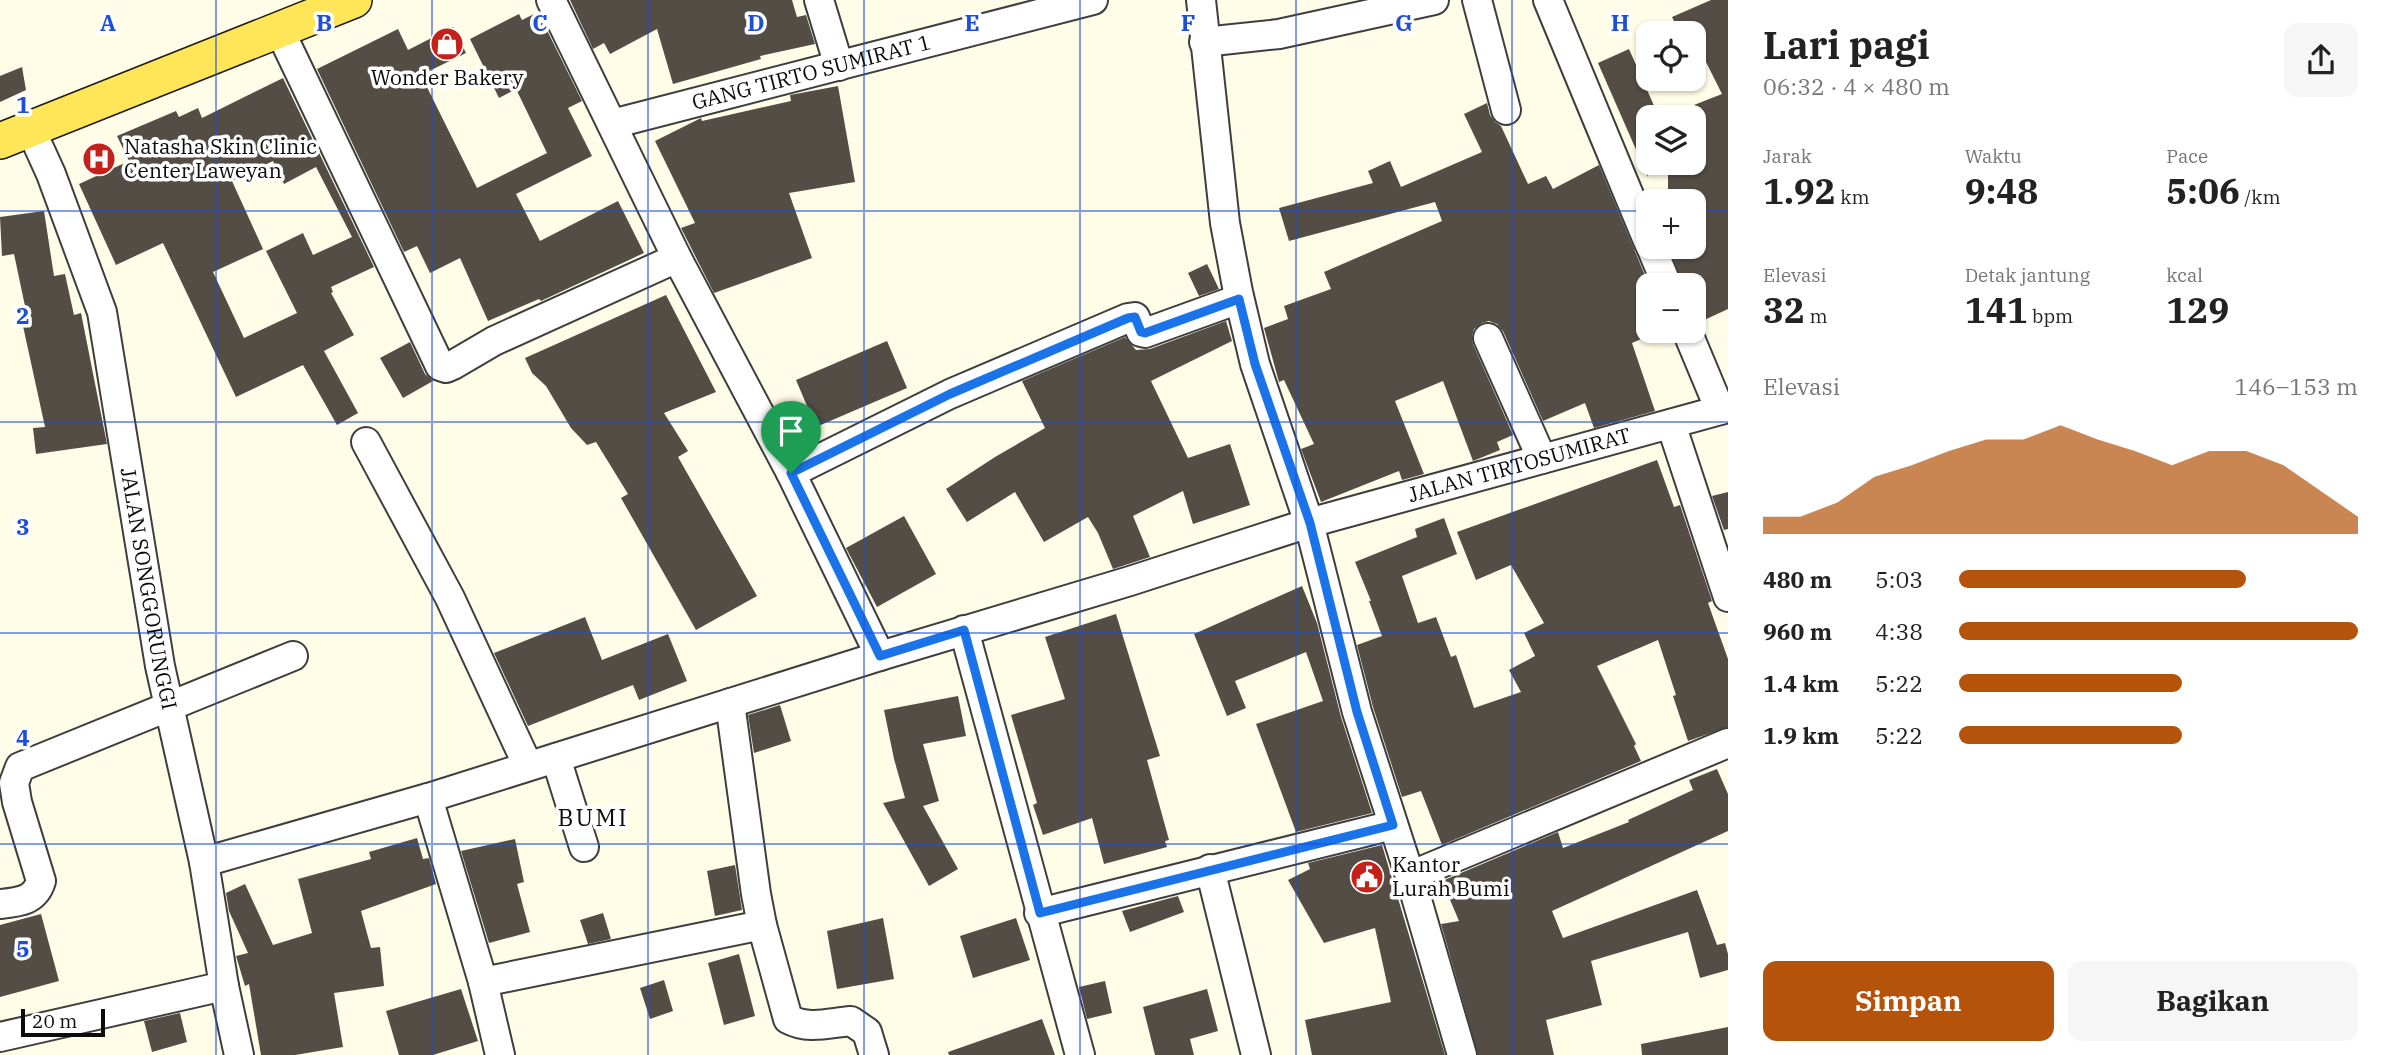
<!DOCTYPE html>
<html lang="id">
<head>
<meta charset="utf-8">
<style>
  :root { --surface:#fff; --page:#f6f6f6; --text:#222; --muted:#767676; --accent:#b45309 }
  body { margin:0; font-family:"IBM Plex Serif",serif; background:var(--page); color:var(--text); height:100vh; display:flex; flex-direction:column; font-size:26px; white-space:nowrap }
  * { box-sizing:border-box; margin:0 }
  p { font-size:23px; color:var(--muted) }
  .icon { flex:none; width:38px; height:38px; fill:none; stroke:currentColor; stroke-width:2; stroke-linecap:round; stroke-linejoin:round }
  .map { position:relative; flex:1; overflow:hidden }
  .sheet { display:flex; flex-direction:column; background:var(--surface); width:665px }
  .sheet>* { flex:none }
  .tools { position:absolute; left:1636px; top:21px; display:grid; gap:14px }
  .tools a { display:grid; place-items:center; width:70px; height:70px; border-radius:14px; background:var(--surface); box-shadow:0 2px 5px #0004; font-size:35px }
  .scale { position:absolute; left:21px; bottom:18px; width:84px; box-sizing:border-box; padding-left:7px; border:4px solid #0b0b0b; border-top:0; font-size:19px; line-height:24px; white-space:nowrap; color:#0b0b0b; -webkit-text-stroke:5px #fff; paint-order:stroke }
  .pin { position:absolute; display:grid; place-items:center; width:60px; height:60px; color:#fff; margin:-72px -30px; border-radius:50% 50% 50% 0; rotate:-45deg; box-shadow:0 0 7px #0007 }
  .pin .icon { rotate:45deg }
  .round { display:grid; place-items:center; flex:none; width:74px; height:74px; border-radius:14px; background:var(--page) }
  .headline { display:flex; align-items:center; justify-content:space-between; height:119px; padding:0 35px }
  h1 { font-size:38px; font-weight:800; line-height:52px }
  .stats { display:grid; grid-template-columns:repeat(3,1fr); gap:10px; height:119px; padding:7px 35px }
  .stats div { display:grid; align-content:center }
  .stats b { font-size:35px; font-weight:800 }
  .stats small { font-size:19px; font-weight:400 }
  .stats p { font-size:19px }
  .chart { height:196px; padding:14px 35px }
  .chart p { display:flex; justify-content:space-between }
  .chart svg { width:100%; height:126px; margin-top:7px; fill:var(--accent); opacity:.7 }
  .cta { display:flex; gap:14px; margin-top:auto; padding:14px 35px }
  .cta a { flex:1; height:80px; border-radius:14px; background:var(--accent); color:#fff; font-size:28px; font-weight:800; line-height:80px; text-align:center }
  .cta a+a { background:var(--page); color:var(--text) }
  ul { padding:0 35px; list-style:none; font-size:23px }
  li { display:grid; grid-template-columns:112px 84px 1fr; align-items:center; height:52px }
  li i { height:18px; border-radius:9px; background:var(--accent) }
  main { display:flex; flex:1; min-height:0 }
  .map>svg:first-child { display:block }
  .building { fill:#544d46; fill-rule:evenodd }
  .lines { fill:none; stroke-linecap:round; stroke-linejoin:round }
  .minor-casing { stroke:#3e3e3e; stroke-width:32 }
  .major-casing { stroke:#1c1c1c; stroke-width:38 }
  .minor { stroke:#fff; stroke-width:28 }
  .major { stroke:#ffe658; stroke-width:35 }
  .route-casing { stroke:#fff; stroke-width:14 }
  .route { stroke:#1a73e8; stroke-width:9 }
  .grid { fill:none; stroke:#1d4ed8; stroke-width:2; stroke-opacity:0.55 }
  .labels { text-anchor:middle; stroke-width:7; stroke-linejoin:round; paint-order:stroke }
  .street-label { font-size:21px; fill:#0b0b0b; stroke:#fff }
  .poi-label { font-size:21px; fill:#0b0b0b; stroke:#fff; text-anchor:start }
  .quarter-label { font-size:24px; letter-spacing:2px; fill:#0b0b0b; stroke:#fff }
  .grid-label { font-size:23px; text-anchor:middle; font-weight:bold; fill:#1d4ed8; stroke:#fff; stroke-width:7; stroke-linejoin:round; paint-order:stroke }
</style>
</head>
<body>
<main>
<div class="map">
<svg width="1728" height="1055" viewBox="0 0 1728 1055">
  <rect width="100%" height="100%" fill="#fffde8"/>
  <g class="building">
    <polygon points="570,0 792,0 797,17 806,15 815,44 760,56 761,59 673,84 657,29 610,54 604,43 593,49"/>
    <polygon points="1711,0 1728,0 1728,309 1700,322 1694,316 1694,285 1683,285 1669,247 1694,247 1694,201 1668,201 1668,164 1694,163 1694,105 1722,94 1694,38 1694,33 1680,33 1672,17"/>
    <polygon points="538,12 582,101 568,108 592,156 516,194 540,241 618,201 644,253 541,301 539,299 488,321 460,258 430,273 417,246 404,252 317,69 398,29 408,50 453,27 466,53 421,75 477,188 547,153 516,89 499,98 470,39 519,14 522,20"/>
    <polygon points="1629,49 1659,117 1648,117 1648,177 1598,63"/>
    <polygon points="22,67 26,90 0,102 0,76"/>
    <path d="M283,78L374,267L331,287L333,292L331,293L354,335L324,351L358,413L337,425L303,365L236,397L163,243L116,265L79,184L129,161L117,136L176,111L179,117L198,108L202,118ZM273,161L284,184L316,167L352,237L313,255L303,233L266,251L297,313L244,338L213,272L263,249L232,181Z"/>
    <polygon points="838,86 855,182 789,193 812,258 714,293 681,228 695,223 655,141 701,118 702,121 791,101 790,95"/>
    <polygon points="1487,103 1490,115 1495,122 1501,126 1528,184 1546,176 1553,189 1599,165 1649,285 1648,336 1632,343 1655,411 1594,428 1585,403 1543,421 1503,331 1497,324 1489,321 1482,323 1474,329 1472,336 1473,344 1513,435 1497,442 1500,450 1473,461 1443,381 1395,401 1424,474 1402,480 1399,471 1321,502 1301,449 1314,444 1284,380 1279,382 1264,328 1288,319 1284,306 1331,289 1324,272 1442,221 1435,202 1289,241 1279,208 1373,183 1368,171 1390,161 1401,187 1482,152 1464,114"/>
    <polygon points="44,211 54,276 65,274 74,315 81,313 107,444 36,454 33,428 45,427 23,326 29,325 14,254 2,256 0,217"/>
    <polygon points="1207,264 1219,289 1199,296 1188,273"/>
    <polygon points="666,295 716,392 664,413 688,451 678,457 757,596 696,630 621,498 628,494 596,442 587,445 571,428 546,386 532,373 525,358"/>
    <polygon points="1226,321 1232,341 1151,381 1188,458 1230,444 1250,505 1193,524 1183,491 1133,516 1150,557 1113,569 1098,533 1088,517 1044,542 1015,492 967,522 946,489 995,457 1045,428 1022,381 1125,337 1136,350 1150,349"/>
    <polygon points="887,341 907,388 816,427 796,380"/>
    <polygon points="410,342 425,374 433,381 403,398 380,358"/>
    <polygon points="1657,460 1674,507 1680,505 1712,601 1708,603 1728,659 1728,727 1688,741 1673,696 1676,695 1658,640 1597,666 1636,744 1634,746 1641,761 1442,845 1421,791 1402,797 1373,707 1357,645 1382,636 1369,601 1371,601 1355,562 1417,537 1415,529 1444,518 1457,554 1402,576 1418,623 1436,617 1451,657 1456,655 1474,708 1521,692 1509,670 1535,656 1524,633 1544,623 1511,565 1476,580 1457,532"/>
    <polygon points="1728,492 1728,529 1724,530 1712,496"/>
    <polygon points="904,516 936,574 877,607 846,548"/>
    <polygon points="1302,586 1317,623 1341,717 1372,813 1296,832 1256,724 1323,701 1306,652 1235,681 1246,708 1227,716 1194,634"/>
    <polygon points="1116,614 1160,756 1147,760 1169,840 1165,841 1167,847 1104,864 1092,818 1043,835 1033,805 1037,803 1011,715 1065,699 1045,637"/>
    <polygon points="585,617 602,660 668,634 687,681 639,700 633,685 528,726 494,653"/>
    <polygon points="958,696 966,736 923,744 939,801 923,806 958,869 929,886 883,803 905,798 894,759 884,710"/>
    <polygon points="780,705 791,741 754,753 748,715"/>
    <polygon points="1717,769 1728,794 1728,831 1552,911 1563,938 1697,890 1717,945 1725,943 1728,954 1728,970 1700,978 1688,932 1591,961 1602,1005 1546,1020 1554,1055 1478,1055 1441,924 1459,921 1442,881 1558,832 1563,848 1629,822 1628,820 1693,790 1689,780"/>
    <polygon points="417,838 423,859 429,858 436,884 361,911 371,948 380,947 384,986 334,993 343,1047 295,1055 261,1055 249,984 245,986 236,956 248,953 229,911 226,893 245,884 273,945 312,933 298,879 371,859 369,852"/>
    <polygon points="515,839 524,882 517,884 530,932 489,943 461,851"/>
    <polygon points="1382,845 1445,1055 1312,1055 1305,1020 1391,1002 1375,928 1324,943 1288,880 1310,869 1308,863"/>
    <polygon points="735,865 742,910 715,916 707,871"/>
    <polygon points="1178,896 1184,912 1130,932 1122,911"/>
    <polygon points="603,913 611,939 588,944 580,920"/>
    <polygon points="41,914 59,981 0,997 0,925"/>
    <polygon points="883,918 894,979 837,989 827,931"/>
    <polygon points="1016,918 1030,960 973,978 960,936"/>
    <polygon points="739,954 755,1016 724,1025 708,963"/>
    <polygon points="664,980 673,1011 650,1019 640,988"/>
    <polygon points="1105,981 1112,1013 1087,1019 1079,987"/>
    <polygon points="461,989 478,1041 433,1055 399,1055 386,1011"/>
    <polygon points="1207,989 1218,1031 1190,1039 1194,1055 1155,1055 1143,1007"/>
    <polygon points="180,1013 187,1042 152,1052 144,1021"/>
    <polygon points="1042,1019 1055,1055 949,1055 948,1052"/>
    <polygon points="1728,1027 1728,1055 1642,1055 1641,1044"/>
  </g>
  <g class="lines">
    <defs>
      <g id="minor">
        <polyline points="551,0 677,258 791,473 880,656"/>
        <polyline points="819,0 839,66"/>
        <polyline points="1201,0 1225,223 1238,292 1255,364 1309,523 1357,712 1410,876 1462,1055"/>
        <polyline points="1477,0 1506,110"/>
        <polyline points="1548,0 1648,241"/>
        <polyline points="279,29 440,366 446,368 453,365 494,341 677,258"/>
        <polyline points="1204,42 1279,34 1434,0"/>
        <path id="s1" d="M612,124L1093,0"/>
        <path id="s2" d="M31,130L51,174L102,312L160,666L204,862L224,986L239,1055"/>
        <polyline points="1651,247 1667,285"/>
        <polyline points="1687,331 1720,410"/>
        <polyline points="1488,338 1542,459"/>
        <polyline points="1671,424 1728,597"/>
        <polyline points="366,442 450,598 528,766"/>
        <polyline points="791,473 950,394 1128,318 1135,317 1141,332 1145,333 1239,299"/>
        <polyline points="964,630 1080,1055"/>
        <path d="M730,703L756,894L762,925L788,1019C809,1030 828,1023 851,1021L867,1032L874,1055"/>
        <polyline points="556,758 584,847"/>
        <polyline points="428,798 483,982 500,1055"/>
        <path id="s3" d="M204,862L428,798L880,656L1130,581L1309,523L1728,408"/>
        <polyline points="1210,869 1256,1055"/>
        <polyline points="1410,876 1728,743"/>
        <path d="M0,904C19,902 35,901 41,881L17,802L14,783L20,767L293,656"/>
        <polyline points="1039,913 1393,825"/>
        <polyline points="483,982 762,925"/>
        <polyline points="0,1037 224,986"/>
      </g>
      <polyline id="major" points="0,141 354,0"/>
    </defs>
    <use href="#minor" class="minor-casing"/>
    <use href="#major" class="major-casing"/>
    <use href="#minor" class="minor"/>
    <use href="#major" class="major"/>
  </g>
  <g class="lines">
    <defs>
      <polygon id="route" points="1239,299 1255,364 1310,523 1357,712 1393,825 1040,913 964,630 880,656 791,473 950,394 1128,318 1135,317 1141,332 1145,333"/>
    </defs>
    <use href="#route" class="route-casing"/>
    <use href="#route" class="route"/>
  </g>
  <path class="grid" d="M216,0V1055M432,0V1055M648,0V1055M864,0V1055M1080,0V1055M1296,0V1055M1512,0V1055M0,211H1648M1694,211H1728M0,422H1728M0,633H1728M0,844H1728"/>
  <defs>
    <symbol id="shop-disc" viewBox="-11 -11 22 22"><circle r="9.5" fill="#c3211a" stroke="#fff"/><path d="M-5-2.5h2.3a2.7 3.5 0 0 1 5.4 0H5L5.5 6h-11ZM-1.5-2.5h3a1.5 2.3 0 0 0-3 0Z" fill="#fff"/></symbol>
    <symbol id="hospital-disc" viewBox="-11 -11 22 22"><circle r="9.5" fill="#c3211a" stroke="#fff"/><path d="M-5-5h3v3.5h4V-5h3V5h-3V1.5h-4V5h-3Z" fill="#fff"/></symbol>
    <symbol id="civic-disc" viewBox="-11 -11 22 22"><circle r="9.5" fill="#c3211a" stroke="#fff"/><path d="M-.6-6.5H3V-4.5H.6V-3L4-1V1h2V6H-6V1h2V-1L-.6-3ZM-1.2 2.5V6h2.4V2.5Z" fill="#fff"/></symbol>
  </defs>
  <g fill-rule="evenodd">
    <use href="#shop-disc" x="428" y="25" width="38" height="38"/>
    <use href="#hospital-disc" x="80" y="140" width="38" height="38"/>
    <use href="#civic-disc" x="1348" y="858" width="38" height="38"/>
  </g>
  <g class="labels">
    <g class="street-label">
      <text dy="7" stroke="none"><textPath href="#s1" startOffset="206">GANG TIRTO SUMIRAT 1</textPath></text>
      <text dy="7" stroke="none"><textPath href="#s3" startOffset="1374">JALAN TIRTOSUMIRAT</textPath></text>
      <text dy="7" stroke="none"><textPath href="#s2" startOffset="476">JALAN SONGGORUNGGI</textPath></text>
    </g>
    <g class="poi-label">
      <text x="447" y="85" text-anchor="middle">Wonder Bakery</text>
      <text x="124" y="154">Natasha Skin Clinic<tspan x="124" dy="24">Center Laweyan</tspan></text>
      <text x="1392" y="872">Kantor<tspan x="1392" dy="24">Lurah Bumi</tspan></text>
    </g>
    <g class="quarter-label">
      <text x="593" y="826">BUMI</text>
    </g>
  </g>
  <g class="grid-label">
    <text x="108" y="31">A</text>
    <text x="324" y="31">B</text>
    <text x="540" y="31">C</text>
    <text x="756" y="31">D</text>
    <text x="972" y="31">E</text>
    <text x="1188" y="31">F</text>
    <text x="1404" y="31">G</text>
    <text x="1620" y="31">H</text>
    <text x="23" y="113">1</text>
    <text x="23" y="324">2</text>
    <text x="23" y="535">3</text>
    <text x="23" y="746">4</text>
    <text x="23" y="957">5</text>
  </g>
</svg>
<div class="tools">
<a><svg class="icon" aria-label="locate" viewBox="0 0 24 24"><circle cx="12" cy="12" r="6"/><path d="M12 2v4M12 18v4M2 12h4M18 12h4"/></svg></a>
<a><svg class="icon" aria-label="layers" viewBox="0 0 24 24"><path d="M12 4l9 5-9 5-9-5zM3 14l9 5 9-5"/></svg></a>
<a>+</a>
<a>−</a>
</div>
<div class="scale">20 m</div>
<div class="pin" style="left:791px;top:473px;background:#1e9e55"><svg class="icon" aria-label="arrive" viewBox="0 0 24 24"><path d="M6 21V4h12l-3 4 3 4H6"/></svg></div>
</div>
<section class="sheet">
<div class="headline"><div><h1>Lari pagi</h1><p>06:32 · 4 × 480 m</p></div><a class="round"><svg class="icon" aria-label="share" viewBox="0 0 24 24"><path d="M12 15V3M7 8l5-5 5 5M5 13v7h14v-7"/></svg></a></div>
<div class="stats">
<div><p>Jarak</p><b>1.92<small> km</small></b></div>
<div><p>Waktu</p><b>9:48</b></div>
<div><p>Pace</p><b>5:06<small> /km</small></b></div>
</div>
<div class="stats">
<div><p>Elevasi</p><b>32<small> m</small></b></div>
<div><p>Detak jantung</p><b>141<small> bpm</small></b></div>
<div><p>kcal</p><b>129</b></div>
</div>
<div class="chart"><p><span>Elevasi</span>146–153 m</p>
<svg viewBox="0 0 160 44" preserveAspectRatio="none"><path d="M0 44V38L10 38L20 33L30 24L40 20L50 15L60 11L70 11L80 6L90 11L100 15L110 20L120 15L130 15L140 20L150 29L160 38V44z"/></svg>
</div>
<ul>
<li><b>480 m</b>5:03<i style="width:72%"></i></li>
<li><b>960 m</b>4:38<i style="width:100%"></i></li>
<li><b>1.4 km</b>5:22<i style="width:56%"></i></li>
<li><b>1.9 km</b>5:22<i style="width:56%"></i></li>
</ul>
<div class="cta"><a>Simpan</a><a>Bagikan</a></div>
</section>
</main>
</body>
</html>
